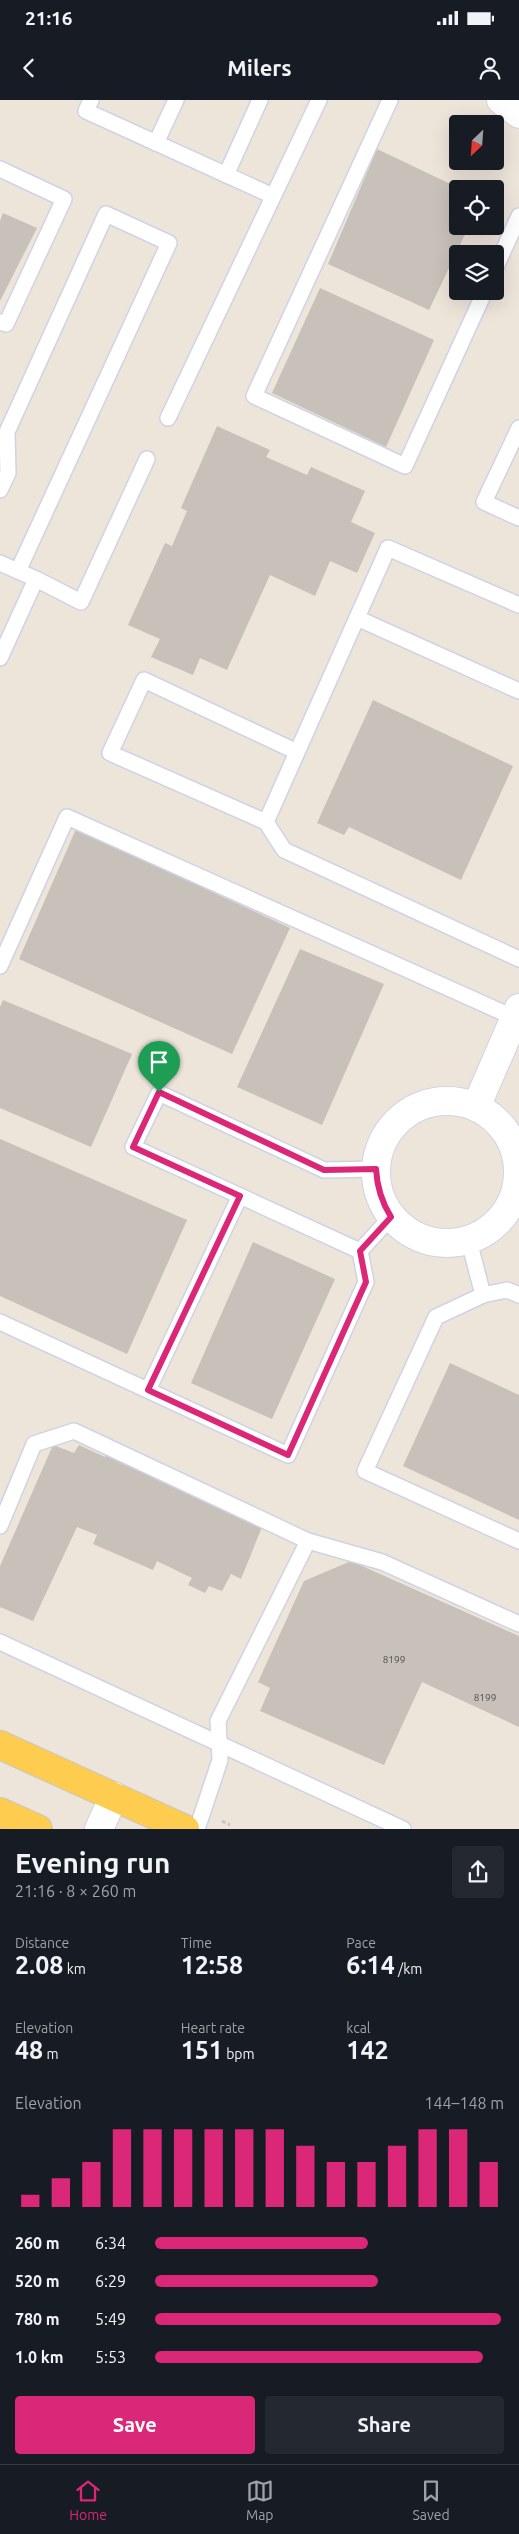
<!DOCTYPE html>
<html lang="en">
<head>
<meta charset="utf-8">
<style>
  :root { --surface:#171b24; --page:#242831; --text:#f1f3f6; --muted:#9ea1a6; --line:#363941; --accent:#db2777 }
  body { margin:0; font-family:Ubuntu,sans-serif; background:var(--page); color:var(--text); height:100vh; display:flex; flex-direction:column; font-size:19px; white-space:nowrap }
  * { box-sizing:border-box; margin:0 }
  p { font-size:16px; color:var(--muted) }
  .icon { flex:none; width:28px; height:28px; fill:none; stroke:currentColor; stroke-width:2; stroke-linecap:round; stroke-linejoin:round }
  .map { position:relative; height:1729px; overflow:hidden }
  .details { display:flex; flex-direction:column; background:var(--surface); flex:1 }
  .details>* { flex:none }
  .needle { width:32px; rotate:205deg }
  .fabs { position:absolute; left:449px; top:15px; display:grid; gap:10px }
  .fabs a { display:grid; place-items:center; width:55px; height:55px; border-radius:5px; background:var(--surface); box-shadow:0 5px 20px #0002; font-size:25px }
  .pin { position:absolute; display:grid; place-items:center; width:42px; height:42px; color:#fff; margin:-51px -21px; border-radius:50% 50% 50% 0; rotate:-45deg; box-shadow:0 0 5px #0007 }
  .pin .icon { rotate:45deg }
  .round { display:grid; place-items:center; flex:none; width:52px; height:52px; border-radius:5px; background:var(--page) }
  .headline { display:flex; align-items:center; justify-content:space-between; height:85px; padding:0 15px }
  h1 { font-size:28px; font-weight:700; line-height:38px }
  .metrics { display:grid; grid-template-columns:repeat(3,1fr); gap:8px; height:85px; padding:5px 15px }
  .metrics div { display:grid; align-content:center }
  .metrics b { font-size:25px; font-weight:700 }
  .metrics small { font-size:14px; font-weight:400 }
  .metrics p { font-size:14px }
  .chart { height:140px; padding:10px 15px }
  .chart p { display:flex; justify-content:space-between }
  .chart svg { width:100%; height:90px; margin-top:5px; stroke:var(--accent); stroke-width:6 }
  .button { display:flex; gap:10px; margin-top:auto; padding:10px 15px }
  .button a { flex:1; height:58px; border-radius:5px; background:var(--accent); color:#fff; font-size:20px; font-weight:700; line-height:58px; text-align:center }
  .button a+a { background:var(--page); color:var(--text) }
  ul { padding:0 15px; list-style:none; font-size:16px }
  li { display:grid; grid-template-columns:80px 60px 1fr; align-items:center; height:38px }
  li i { height:12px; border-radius:6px; background:var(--accent) }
  .status { display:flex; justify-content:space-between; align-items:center; height:35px; padding:0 25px; background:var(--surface); direction:ltr }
  .status svg { height:14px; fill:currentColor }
  header { display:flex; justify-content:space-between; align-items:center; height:65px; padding:0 15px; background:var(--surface); font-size:22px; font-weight:700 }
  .dock { display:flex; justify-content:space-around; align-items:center; height:70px; border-top:1px solid var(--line); background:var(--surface); font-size:14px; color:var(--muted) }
  .dock a { display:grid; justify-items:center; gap:2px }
  .dock .active { color:var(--accent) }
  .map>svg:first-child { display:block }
  .building { fill:#c8c1b9 }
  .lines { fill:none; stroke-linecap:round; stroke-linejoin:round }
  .lane-casing { stroke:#cfd4e4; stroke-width:18 }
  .street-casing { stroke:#cfd4e4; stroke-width:30 }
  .secondary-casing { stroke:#cfd4e4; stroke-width:30 }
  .primary-casing { stroke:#c7c7c7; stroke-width:30 }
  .path { stroke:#c7c7c7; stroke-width:3; stroke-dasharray:4 2.5; stroke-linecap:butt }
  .lane { stroke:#fff; stroke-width:15 }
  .street { stroke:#fff; stroke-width:28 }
  .secondary { stroke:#fff; stroke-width:28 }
  .primary { stroke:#fecc4e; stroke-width:28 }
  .route-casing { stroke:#fff; stroke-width:10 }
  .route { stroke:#db2777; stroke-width:6 }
  .labels { text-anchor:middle; stroke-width:5; stroke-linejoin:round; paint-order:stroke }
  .number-label { font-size:10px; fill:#514f4d }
</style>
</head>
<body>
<div class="status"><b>21:16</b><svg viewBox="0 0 49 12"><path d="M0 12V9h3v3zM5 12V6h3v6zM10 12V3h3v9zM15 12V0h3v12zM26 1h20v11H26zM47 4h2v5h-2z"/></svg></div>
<header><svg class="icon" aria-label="back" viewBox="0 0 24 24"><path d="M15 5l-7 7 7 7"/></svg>Milers<svg class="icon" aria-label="person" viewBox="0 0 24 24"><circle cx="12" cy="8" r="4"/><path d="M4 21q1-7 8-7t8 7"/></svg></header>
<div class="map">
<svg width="519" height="1729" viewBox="0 0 519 1729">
  <rect width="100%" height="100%" fill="#ede4da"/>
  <g class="building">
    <polygon points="377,49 461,89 458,89 458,126 469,126 429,210 328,164"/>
    <polygon points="3,113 37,128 0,201 0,121"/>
    <polygon points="320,188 434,240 386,347 272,293"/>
    <polygon points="217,326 270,350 266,357 307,375 311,367 365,391 351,422 375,433 357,473 330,461 315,496 270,475 227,570 200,558 193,575 151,557 160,539 128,525 165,443 172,446 187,411 181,408"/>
    <polygon points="373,600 513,666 461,780 349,727 344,735 317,723"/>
    <polygon points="76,729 290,828 232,954 19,859"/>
    <polygon points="300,849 384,884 322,1025 237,987"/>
    <polygon points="3,900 132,954 91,1047 0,1008 0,907"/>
    <polygon points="0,1039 187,1120 127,1254 0,1196"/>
    <polygon points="253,1142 335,1179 272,1319 191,1283"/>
    <polygon points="450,1263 519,1295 519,1420 403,1366"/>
    <polygon points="53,1345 74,1353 79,1345 105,1357 108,1348 134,1360 130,1366 262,1427 241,1479 231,1474 222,1491 209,1486 205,1493 188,1485 192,1478 157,1461 153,1470 93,1444 97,1435 77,1427 33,1521 0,1507 0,1466"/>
    <polygon points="351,1461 519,1536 519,1627 422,1582 384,1665 260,1611 270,1588 258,1582 304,1481"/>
  </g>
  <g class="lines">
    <defs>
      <g id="lane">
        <polyline points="91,0 86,11 273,96"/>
        <polyline points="390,0 254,296 405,366 485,191"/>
        <polyline points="156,43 176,0"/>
        <polyline points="0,69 64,99 6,224 0,222"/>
        <polyline points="226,75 260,0"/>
        <polyline points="495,169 519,116"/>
        <polyline points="168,318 319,0"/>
        <polyline points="519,328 484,402 519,418"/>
        <polyline points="0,390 8,373 7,332 106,114 169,143 18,471"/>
        <polyline points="0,463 36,479 0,558"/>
        <polyline points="36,479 81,502 147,359"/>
        <polyline points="519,505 388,448 266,722 284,750 519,859"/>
        <polyline points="357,518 519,591"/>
        <polyline points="266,722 110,653 144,580 297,652"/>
        <polyline points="0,866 67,717 515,918"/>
        <polyline points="512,1043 519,1042"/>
        <polyline points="375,1069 324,1070 159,993 133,1047 360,1151 391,1117"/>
        <polyline points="469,1141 483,1195 436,1217 365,1371 519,1441"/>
        <polyline points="483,1195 507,1190 519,1195"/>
        <polyline points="0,1222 288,1355 366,1182 360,1151"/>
        <polyline points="148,1290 240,1096"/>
        <polyline points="0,1426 34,1344 74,1331 308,1441 382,1462 519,1524"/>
        <polyline points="0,1542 403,1729"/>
        <polyline points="197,1729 220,1660 218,1621 308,1441"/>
      </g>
      <g id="street">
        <circle cx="447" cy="1072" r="71"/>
        <polyline points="476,1007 519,908"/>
        <polyline points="99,1729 114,1696"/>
      </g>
      <polyline id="secondary" points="501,0 519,14"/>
      <g id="primary">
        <polyline points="0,1645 185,1729"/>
        <polyline points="0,1712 38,1729"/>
      </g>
    </defs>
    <use href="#lane" class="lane-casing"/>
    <use href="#street" class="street-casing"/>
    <use href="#secondary" class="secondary-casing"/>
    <use href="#primary" class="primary-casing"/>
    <polyline class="path" points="222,1721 230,1725"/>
    <use href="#lane" class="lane"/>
    <use href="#street" class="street"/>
    <use href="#secondary" class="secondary"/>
    <use href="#primary" class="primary"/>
  </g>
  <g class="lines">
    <defs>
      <path id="route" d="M159,992L324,1070L376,1069C377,1087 381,1101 391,1117L360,1151L366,1182L288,1355L148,1290L240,1096L133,1047Z"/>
    </defs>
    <use href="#route" class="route-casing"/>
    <use href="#route" class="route"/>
  </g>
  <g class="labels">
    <g class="number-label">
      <text x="394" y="1563">8199</text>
      <text x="485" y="1601">8199</text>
    </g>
  </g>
</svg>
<div class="fabs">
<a><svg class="needle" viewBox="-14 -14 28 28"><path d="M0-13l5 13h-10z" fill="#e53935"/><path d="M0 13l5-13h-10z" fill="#9ea1a6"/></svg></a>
<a><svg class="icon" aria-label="locate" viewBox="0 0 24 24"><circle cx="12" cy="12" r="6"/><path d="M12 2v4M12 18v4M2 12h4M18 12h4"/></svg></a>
<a><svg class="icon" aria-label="layers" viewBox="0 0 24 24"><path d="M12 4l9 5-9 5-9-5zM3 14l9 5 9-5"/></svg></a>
</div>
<div class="pin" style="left:159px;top:992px;background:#1e9e55"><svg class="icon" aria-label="arrive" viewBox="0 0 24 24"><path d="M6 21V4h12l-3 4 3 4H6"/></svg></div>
</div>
<section class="details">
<div class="headline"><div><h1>Evening run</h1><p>21:16 · 8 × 260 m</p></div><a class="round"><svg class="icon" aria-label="share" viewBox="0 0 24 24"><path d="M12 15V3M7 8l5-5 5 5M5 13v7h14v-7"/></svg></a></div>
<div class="metrics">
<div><p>Distance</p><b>2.08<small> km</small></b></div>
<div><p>Time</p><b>12:58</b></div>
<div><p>Pace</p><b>6:14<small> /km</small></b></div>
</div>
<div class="metrics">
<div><p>Elevation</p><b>48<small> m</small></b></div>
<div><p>Heart rate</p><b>151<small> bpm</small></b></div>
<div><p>kcal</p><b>142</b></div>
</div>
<div class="chart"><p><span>Elevation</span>144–148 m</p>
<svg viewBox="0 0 160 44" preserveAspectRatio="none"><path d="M5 44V38M15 44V30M25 44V22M35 44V6M45 44V6M55 44V6M65 44V6M75 44V6M85 44V6M95 44V14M105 44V22M115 44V22M125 44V14M135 44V6M145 44V6M155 44V22"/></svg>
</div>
<ul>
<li><b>260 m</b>6:34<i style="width:61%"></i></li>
<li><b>520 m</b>6:29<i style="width:64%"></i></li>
<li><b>780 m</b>5:49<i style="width:99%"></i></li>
<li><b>1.0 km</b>5:53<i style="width:94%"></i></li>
</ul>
<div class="button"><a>Save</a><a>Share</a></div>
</section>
<nav class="dock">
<a class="active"><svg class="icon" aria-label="home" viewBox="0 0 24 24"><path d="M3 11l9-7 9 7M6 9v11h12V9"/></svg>Home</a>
<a><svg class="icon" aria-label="map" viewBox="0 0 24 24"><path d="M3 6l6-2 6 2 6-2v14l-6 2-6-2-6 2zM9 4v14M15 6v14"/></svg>Map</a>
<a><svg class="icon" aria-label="saved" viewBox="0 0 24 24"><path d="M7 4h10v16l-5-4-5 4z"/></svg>Saved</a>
</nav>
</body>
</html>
